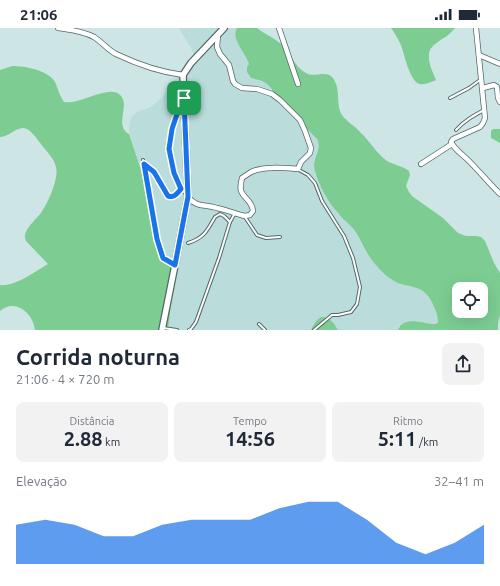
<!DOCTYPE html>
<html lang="pt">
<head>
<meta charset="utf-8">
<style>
  :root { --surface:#fff; --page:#f2f2f3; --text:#1f2937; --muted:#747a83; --accent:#1a73e8 }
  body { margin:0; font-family:Ubuntu,sans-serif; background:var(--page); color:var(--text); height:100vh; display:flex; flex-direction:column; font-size:15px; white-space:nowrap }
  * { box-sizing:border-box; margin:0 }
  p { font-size:13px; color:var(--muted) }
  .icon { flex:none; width:22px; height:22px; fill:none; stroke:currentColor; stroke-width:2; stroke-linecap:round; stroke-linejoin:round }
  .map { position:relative; height:302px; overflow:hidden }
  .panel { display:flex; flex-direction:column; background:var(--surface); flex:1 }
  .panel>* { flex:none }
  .controls { position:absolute; left:452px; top:254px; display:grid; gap:8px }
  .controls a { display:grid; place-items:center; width:36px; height:36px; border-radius:8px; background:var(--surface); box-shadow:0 4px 16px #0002; font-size:20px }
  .pin { position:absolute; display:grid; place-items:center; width:34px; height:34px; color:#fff; margin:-17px; border-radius:8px; box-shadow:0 2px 6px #0006 }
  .round { display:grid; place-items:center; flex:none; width:42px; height:42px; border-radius:8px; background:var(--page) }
  .headline { display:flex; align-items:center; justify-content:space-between; height:68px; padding:0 16px }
  h1 { font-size:22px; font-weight:700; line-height:30px }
  .stats { display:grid; grid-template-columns:repeat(3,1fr); gap:6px; height:68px; padding:4px 16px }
  .stats div { display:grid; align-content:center; border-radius:8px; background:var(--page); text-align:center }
  .stats b { font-size:20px; font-weight:700 }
  .stats small { font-size:11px; font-weight:400 }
  .stats p { font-size:11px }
  .chart { height:112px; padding:8px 16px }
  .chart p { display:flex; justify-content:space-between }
  .chart svg { width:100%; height:72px; margin-top:4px; fill:var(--accent); opacity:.7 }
  .status { display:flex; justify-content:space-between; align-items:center; height:28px; padding:0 20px; background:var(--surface); direction:ltr }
  .status svg { height:11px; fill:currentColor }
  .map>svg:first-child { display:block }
  .built { fill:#badddc }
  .green { fill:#7dcd93; fill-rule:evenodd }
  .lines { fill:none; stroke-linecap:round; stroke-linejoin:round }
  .service-casing { stroke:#536868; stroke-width:4 }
  .minor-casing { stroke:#536868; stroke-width:6 }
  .tertiary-casing { stroke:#536868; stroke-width:8 }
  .service { stroke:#fff; stroke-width:2 }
  .minor { stroke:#fff; stroke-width:4.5 }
  .tertiary { stroke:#fff; stroke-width:5.5 }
  .route-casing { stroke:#fff; stroke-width:8 }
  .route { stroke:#1a73e8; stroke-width:5 }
</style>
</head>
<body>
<div class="status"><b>21:06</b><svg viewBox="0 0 49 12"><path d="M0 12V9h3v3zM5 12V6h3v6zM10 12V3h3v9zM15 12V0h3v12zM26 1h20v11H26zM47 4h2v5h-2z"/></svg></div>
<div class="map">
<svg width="500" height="302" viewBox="0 0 500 302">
  <rect width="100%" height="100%" fill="#cde6e5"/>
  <polygon class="built" points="179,0 237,0 236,2 235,6 240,19 248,31 249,36 247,39 251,50 262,53 267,56 271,60 277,71 317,111 319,114 319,119 314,133 322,160 334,180 338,186 352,199 369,229 386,247 403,257 415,259 422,262 426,266 432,275 436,284 438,292 438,296 435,299 432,301 424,300 413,296 399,298 398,302 338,302 335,297 314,295 311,302 168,302 174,253 172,236 165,226 162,219 148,163 129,106 129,97 132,88 137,84 148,80 156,75 163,68 179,46 192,31 193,26 191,20"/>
  <g class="green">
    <path d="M237,0H257C264,6 273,9 280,15C290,23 294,39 306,45C314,50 325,42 332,49C342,61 335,76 342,87C347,94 355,98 360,104C370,113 376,125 387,133C394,137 403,138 409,143L410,147L406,158L409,164L412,168L443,190L458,205L466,208H476L481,209L485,213L494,235L500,245V287L498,295V302H398C405,283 436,302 438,294C438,289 436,283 434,279C430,269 424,261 413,259C407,257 401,257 396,254C388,250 381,243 375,236C366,226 362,214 355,203C350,196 343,192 338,185C328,174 319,158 315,143C311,129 323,122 317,111L277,71L271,60L267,56L262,53L251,50L247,44V39L249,36C246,25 230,11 237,0ZM459,261H481V283H459Z"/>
    <path d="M391,0H455C453,2 451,5 448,7C442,12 429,17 429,27C428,35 433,45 436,52C431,54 425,57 420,56C410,55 404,25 401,17C398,11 395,5 391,0Z"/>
    <path d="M12,38C25,38 48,42 55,54C58,61 59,66 64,74C79,77 108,57 119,66C132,76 113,97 129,106L148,163L162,219L165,226L172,236L174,253L168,302H35C33,285 15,270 0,283V257C15,259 36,243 48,236L26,213C25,210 24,208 26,204C29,197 36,191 41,185C48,175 59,151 56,139C54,130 46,123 41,116C37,111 30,100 23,100C15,100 9,109 0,109V42Z"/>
    <polygon points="493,101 500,101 500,115 491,110 491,103"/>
    <path d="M321,289C330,289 334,295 338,302H311C313,297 316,292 321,289Z"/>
  </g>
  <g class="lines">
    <defs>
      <g id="service">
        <polyline points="450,70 469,60 480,52"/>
        <path d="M182,75C176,89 170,104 169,119C169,123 170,127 171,131C174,145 178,157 187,168"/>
        <path d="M456,102C464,93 473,88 484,82"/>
        <polyline points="143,132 150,165 157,211 163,230 174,236"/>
        <path d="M144,136L154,143L168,168C175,170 177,165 181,161"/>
        <polyline points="299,142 308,147 315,155 322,173 344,208 353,230 360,259 357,276 351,284 338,287 332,287 314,302"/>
        <polyline points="245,189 257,207 266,210 280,209"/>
        <path d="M188,215C204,210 207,203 215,189L220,186L224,188L230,194"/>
        <polyline points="259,296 265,302"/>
        <polyline points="163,300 177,302"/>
        <polyline points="189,302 191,301 196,294 219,230 230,194 235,185"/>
      </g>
      <g id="minor">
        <path d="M58,0C71,2 83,3 94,9C102,14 108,22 116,26C137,36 160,44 183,47"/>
        <polyline points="279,0 298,56"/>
        <path d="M476,0L485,90L483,95L480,99L453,111L451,114C454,121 463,127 468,132C479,143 489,155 500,166"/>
        <polyline points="479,27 500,36"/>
        <polyline points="483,60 494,57 497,59 498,70 500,74"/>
        <polyline points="421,136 452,116"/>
        <path d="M188,169C197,180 204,176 217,180C227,182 236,186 245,188L250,187L253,183C252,172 244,171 241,163C240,159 241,154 242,150C245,148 248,146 251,144C263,138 284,140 298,141L301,134L310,125L311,120L305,103L300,92L280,72L272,66L257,61L242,60L235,56L233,53L229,37L220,26L217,19L218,6"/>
      </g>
      <polyline id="tertiary" points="162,302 175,237 186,179 188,169 183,47 191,35 224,0"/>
    </defs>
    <use href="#service" class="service-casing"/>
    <use href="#minor" class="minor-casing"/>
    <use href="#tertiary" class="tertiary-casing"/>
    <use href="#service" class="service"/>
    <use href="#minor" class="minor"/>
    <use href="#tertiary" class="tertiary"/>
  </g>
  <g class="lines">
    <defs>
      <path id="route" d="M184,70L188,169L186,179L175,237L163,230L157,211L144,136L154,144L168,168C175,170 177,165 181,161L174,145L169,121L172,101L176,89Z"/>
    </defs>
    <use href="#route" class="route-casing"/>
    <use href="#route" class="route"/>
  </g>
</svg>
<div class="controls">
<a><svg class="icon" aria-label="locate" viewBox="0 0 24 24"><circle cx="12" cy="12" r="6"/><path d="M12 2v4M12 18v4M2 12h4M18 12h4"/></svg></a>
</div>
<div class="pin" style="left:184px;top:70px;background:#1e9e55"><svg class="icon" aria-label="arrive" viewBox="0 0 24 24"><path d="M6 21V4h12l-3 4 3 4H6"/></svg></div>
</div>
<section class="panel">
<div class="headline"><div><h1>Corrida noturna</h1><p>21:06 · 4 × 720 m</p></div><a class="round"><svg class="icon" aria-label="share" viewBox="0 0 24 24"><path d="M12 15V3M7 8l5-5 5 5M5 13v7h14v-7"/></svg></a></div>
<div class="stats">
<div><p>Distância</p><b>2.88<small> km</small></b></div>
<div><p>Tempo</p><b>14:56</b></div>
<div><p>Ritmo</p><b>5:11<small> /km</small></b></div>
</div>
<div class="chart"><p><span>Elevação</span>32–41 m</p>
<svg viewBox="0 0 160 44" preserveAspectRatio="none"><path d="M0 44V20L10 17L20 20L30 27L40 27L50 20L60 17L70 17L80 17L90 10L100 6L110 6L120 17L130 31L140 38L150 31L160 20V44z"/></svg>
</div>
</section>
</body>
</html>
